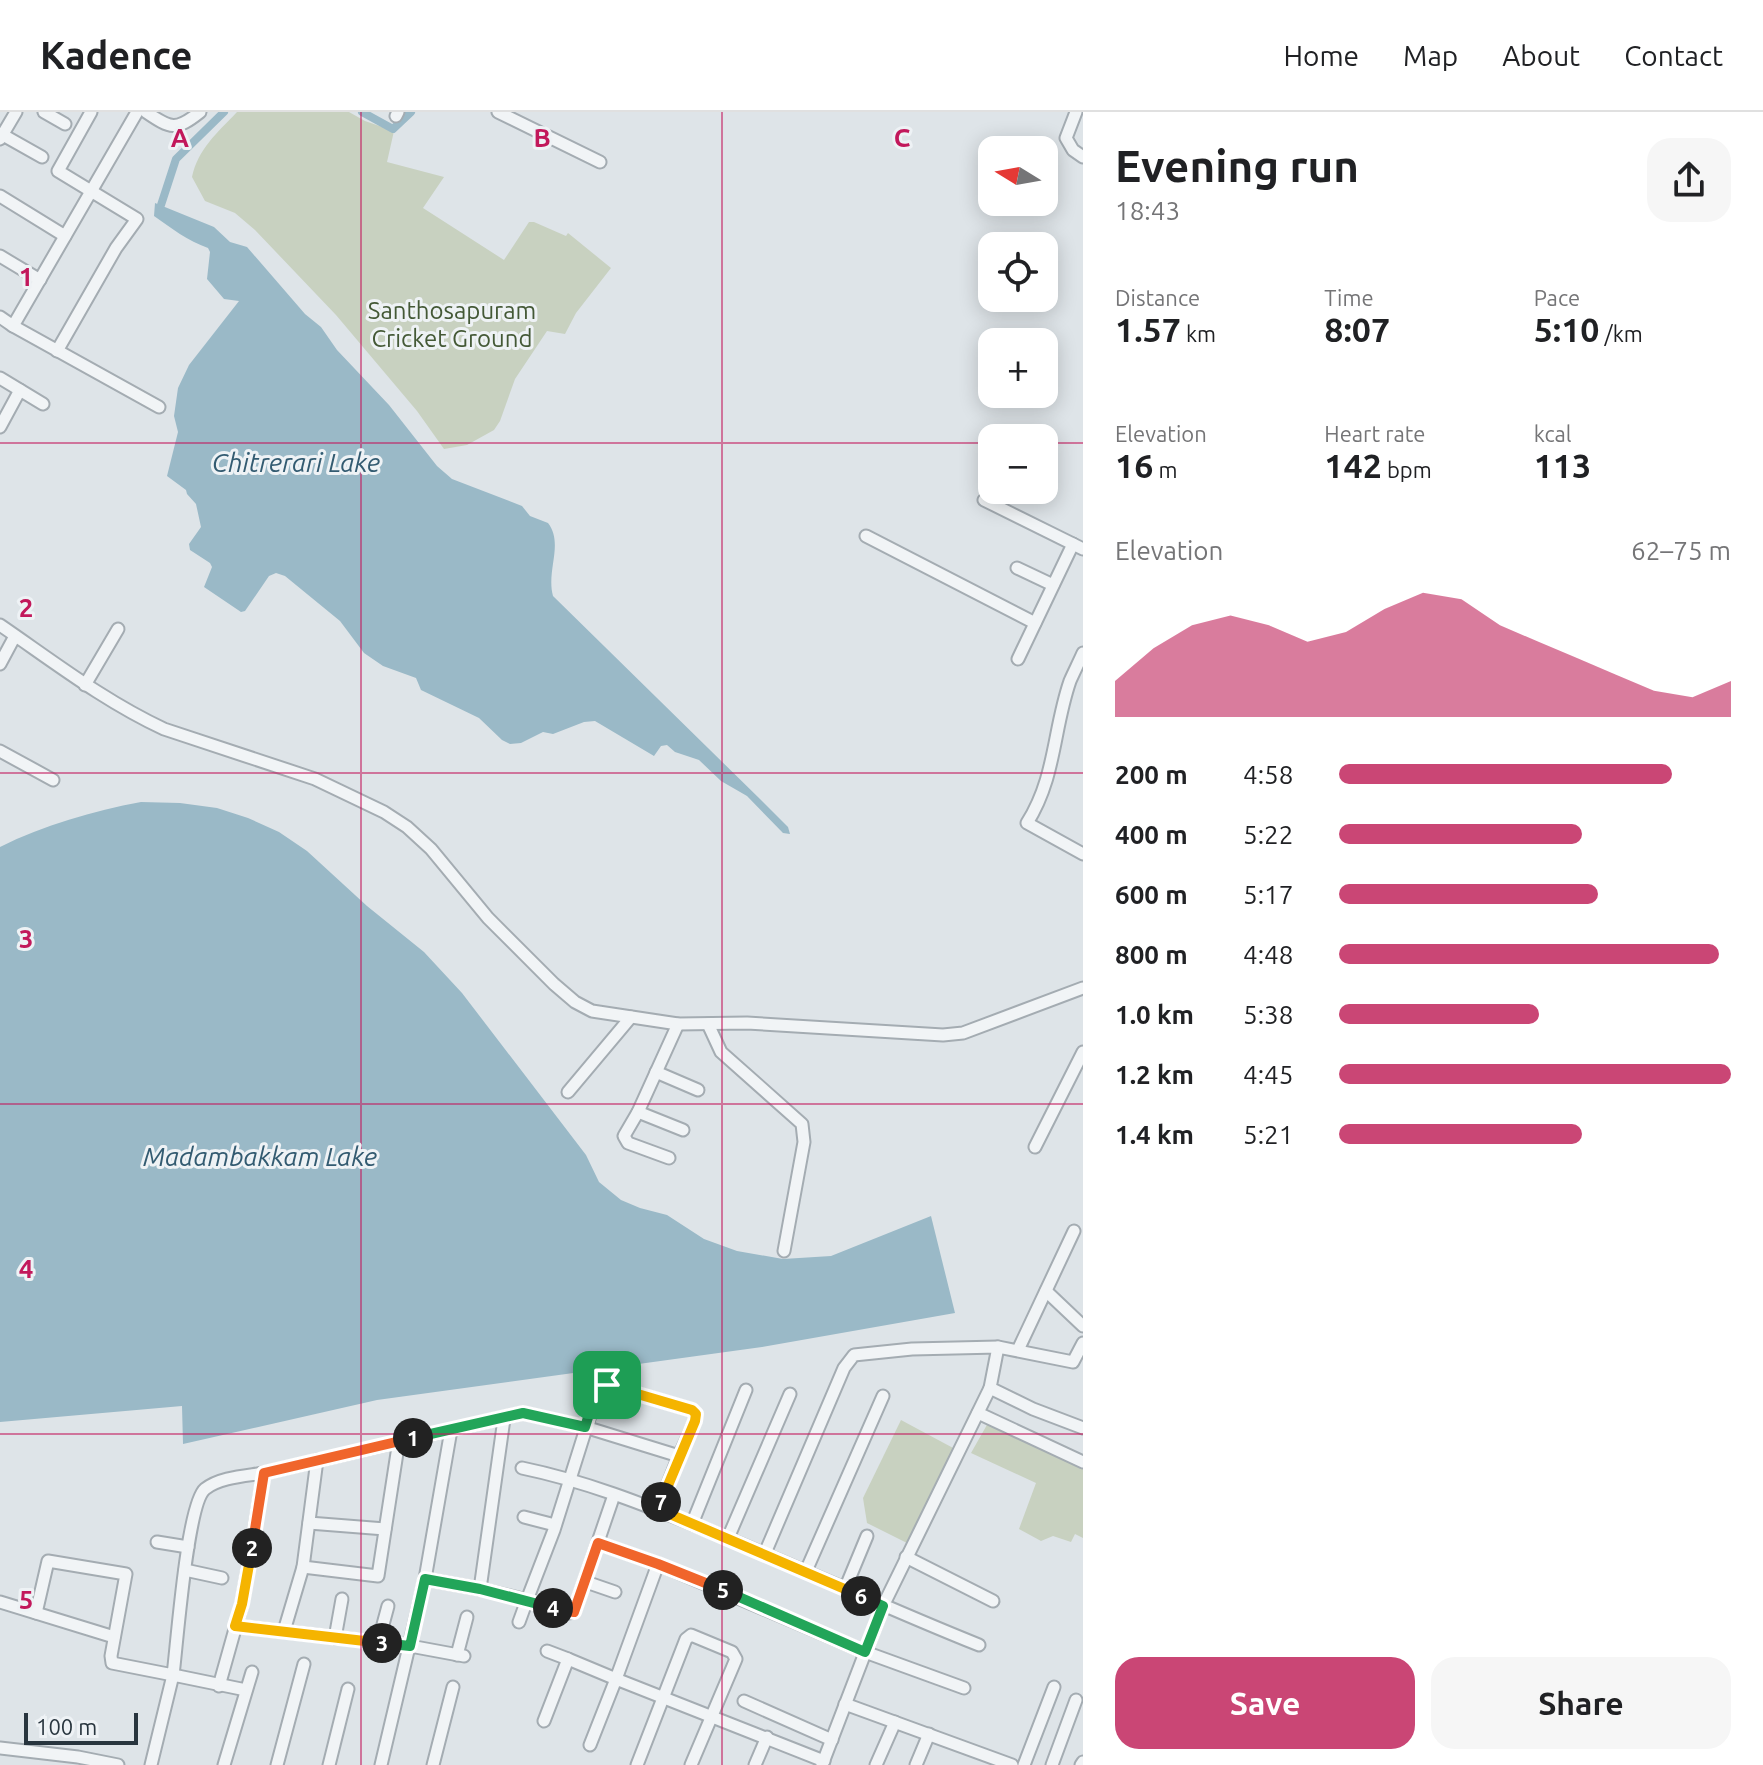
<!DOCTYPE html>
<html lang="en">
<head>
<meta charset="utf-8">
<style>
  :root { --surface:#fff; --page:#f6f6f6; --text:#202124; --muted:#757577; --line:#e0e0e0; --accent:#ca4675 }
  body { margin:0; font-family:Ubuntu,sans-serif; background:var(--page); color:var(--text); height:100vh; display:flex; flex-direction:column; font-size:30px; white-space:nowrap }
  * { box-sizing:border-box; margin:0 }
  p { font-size:26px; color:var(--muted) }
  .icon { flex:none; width:44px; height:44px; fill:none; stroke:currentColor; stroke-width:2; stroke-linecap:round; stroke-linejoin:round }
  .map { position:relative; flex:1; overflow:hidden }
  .drawer { display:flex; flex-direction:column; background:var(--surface); width:680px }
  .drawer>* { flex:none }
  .needle { width:52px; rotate:281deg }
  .controls { position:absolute; left:978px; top:24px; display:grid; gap:16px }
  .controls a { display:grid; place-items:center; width:80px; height:80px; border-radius:16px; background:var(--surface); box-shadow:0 4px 20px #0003; font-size:40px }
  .scale { position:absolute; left:24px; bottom:20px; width:114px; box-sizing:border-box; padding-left:8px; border:4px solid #28353e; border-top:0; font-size:22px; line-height:28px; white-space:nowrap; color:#28353e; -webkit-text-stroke:6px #eef2f5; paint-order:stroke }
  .pin { position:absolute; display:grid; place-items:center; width:68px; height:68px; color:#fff; margin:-34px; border-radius:16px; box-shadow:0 4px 12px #0006 }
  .km { position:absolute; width:40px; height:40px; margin:-20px; border-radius:50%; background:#222; color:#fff; font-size:22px; line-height:40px; text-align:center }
  .round { display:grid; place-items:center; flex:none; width:84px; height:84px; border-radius:24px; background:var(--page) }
  .summary { display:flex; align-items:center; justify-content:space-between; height:136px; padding:0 32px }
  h1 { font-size:44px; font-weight:700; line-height:60px }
  .figures { display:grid; grid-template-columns:repeat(3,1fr); gap:12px; height:136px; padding:8px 32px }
  .figures div { display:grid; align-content:center }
  .figures b { font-size:34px; font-weight:700 }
  .figures small { font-size:22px; font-weight:400 }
  .figures p { font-size:22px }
  .chart { height:224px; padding:16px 32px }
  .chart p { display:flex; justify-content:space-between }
  .chart svg { width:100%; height:144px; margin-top:8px; fill:var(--accent); opacity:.7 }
  .action { display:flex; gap:16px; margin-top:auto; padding:16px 32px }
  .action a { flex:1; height:92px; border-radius:24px; background:var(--accent); color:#fff; font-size:32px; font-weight:700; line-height:92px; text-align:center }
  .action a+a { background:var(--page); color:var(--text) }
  ul { padding:0 32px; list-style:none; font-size:26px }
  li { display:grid; grid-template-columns:128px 96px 1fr; align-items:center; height:60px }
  li i { height:20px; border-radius:10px; background:var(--accent) }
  header { display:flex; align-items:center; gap:48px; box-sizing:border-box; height:112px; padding:0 40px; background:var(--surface); border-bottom:2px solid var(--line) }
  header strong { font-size:38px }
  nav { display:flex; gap:44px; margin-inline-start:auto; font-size:28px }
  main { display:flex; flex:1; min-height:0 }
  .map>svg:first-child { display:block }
  .green { fill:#c8d1c0 }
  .water { fill:#9ab9c7 }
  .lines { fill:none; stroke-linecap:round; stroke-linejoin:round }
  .canal { stroke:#9ab9c7; stroke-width:8 }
  .minor-casing { stroke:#a4acb2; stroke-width:15 }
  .minor { stroke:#f1f4f6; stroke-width:11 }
  .split-1-casing { stroke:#fff; stroke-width:16 }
  .split-2-casing { stroke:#fff; stroke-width:16 }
  .split-3-casing { stroke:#fff; stroke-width:16 }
  .split-4-casing { stroke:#fff; stroke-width:16 }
  .split-5-casing { stroke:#fff; stroke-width:16 }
  .split-6-casing { stroke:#fff; stroke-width:16 }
  .split-7-casing { stroke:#fff; stroke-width:16 }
  .split-8-casing { stroke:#fff; stroke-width:16 }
  .split-1 { stroke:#22a559; stroke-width:10 }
  .split-2 { stroke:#f0652b; stroke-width:10 }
  .split-3 { stroke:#f5b400; stroke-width:10 }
  .split-4 { stroke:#22a559; stroke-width:10 }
  .split-5 { stroke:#f0652b; stroke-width:10 }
  .split-6 { stroke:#22a559; stroke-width:10 }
  .split-7 { stroke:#f5b400; stroke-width:10 }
  .split-8 { stroke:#f5b400; stroke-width:10 }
  .grid { fill:none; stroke:#c2185b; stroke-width:2; stroke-opacity:0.55 }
  .labels { text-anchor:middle; stroke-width:6; stroke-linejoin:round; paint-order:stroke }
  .park-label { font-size:24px; fill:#445936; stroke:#eef2f5 }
  .water-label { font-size:26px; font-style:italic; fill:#335b71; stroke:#eef2f5 }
  .grid-label { font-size:26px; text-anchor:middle; font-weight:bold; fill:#c2185b; stroke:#eef2f5; stroke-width:6; stroke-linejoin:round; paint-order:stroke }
</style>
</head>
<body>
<header>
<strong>Kadence</strong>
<nav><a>Home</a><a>Map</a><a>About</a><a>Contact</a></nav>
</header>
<main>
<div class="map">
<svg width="1083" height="1653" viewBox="0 0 1083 1653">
  <rect width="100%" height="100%" fill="#dee4e8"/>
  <g class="green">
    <path d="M237,0H349L365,9L394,19L387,50L444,65L423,96L504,148L529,110H534L566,124L568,121L611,156L576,201L565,222L547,219L515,267L500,309L494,318L467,333L444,337L417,299L336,203L255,118L235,101L205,89L192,65C198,37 217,21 237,0Z"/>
    <polygon points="901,1308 955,1337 907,1431 867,1411 863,1386"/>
    <polygon points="988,1311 1083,1350 1083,1426 1075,1422 1071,1430 1053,1424 1041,1429 1019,1417 1036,1371 971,1341"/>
  </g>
  <g class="water">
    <path d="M155,91L214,115L230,130L247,135L305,202L321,215L337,238L389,293L437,354L452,367L522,394L530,404L548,411C564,432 546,458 553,484L760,687L788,715L790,722L783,721L747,684L721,669L699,648L675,640L667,633L661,634L654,644L595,609L584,610L553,622L543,620L521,631L510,632L502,628L479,606L421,578L416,566L383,554L364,541L340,509L285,464L276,461L269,464L245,499L241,500L204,475L212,455L210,451L190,438L189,432L201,415L196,392L187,382L186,378L167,364L178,320L174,304L178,276L189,253L239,189L224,187L207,167L210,140L208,136C188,129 171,116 154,104Z"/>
    <path d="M141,690L180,691L217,696L248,706L279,720L307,739L367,794L424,840L462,881L586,1043L599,1070L621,1088L640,1096L667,1103L704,1127L737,1139L783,1147L831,1144L931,1104L955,1201L762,1235L377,1288L183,1332L182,1294L0,1310V735C44,713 93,699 141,690Z"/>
  </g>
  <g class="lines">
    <g class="canal">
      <polyline points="362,0 393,17 411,0"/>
      <polyline points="161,93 176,47 224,0"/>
    </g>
    <defs>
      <g id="minor">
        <polyline points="44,0 65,12"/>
        <polyline points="137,0 13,214 159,295"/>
        <path d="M146,0C171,17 176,19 200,0"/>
        <polyline points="498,0 600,50"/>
        <polyline points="1076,0 1066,26 1073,38 1083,45"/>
        <polyline points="396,4 398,0"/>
        <polyline points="3,23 42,45"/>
        <polyline points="0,27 16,0"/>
        <polyline points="0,84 65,124"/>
        <polyline points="0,144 40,168"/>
        <polyline points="0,205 13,214"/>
        <polyline points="57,239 116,136 137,107 58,59 91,0"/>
        <polyline points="0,266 43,292"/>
        <polyline points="0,315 20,278"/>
        <polyline points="984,388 1083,437"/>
        <polyline points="866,424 1035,511"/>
        <polyline points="1017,456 1053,473"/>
        <path d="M0,513C54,550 104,589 164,617L315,667L384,700L407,715L431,737L488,806L554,872L575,890L592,899L678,912L747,911L943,923L963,921L1083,876"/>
        <path d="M1083,541C1079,550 1074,560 1070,569C1053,618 1056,665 1027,711L1083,742"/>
        <polyline points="1018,547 1073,432"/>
        <polyline points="0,552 15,524"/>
        <polyline points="85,573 118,517"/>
        <polyline points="0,639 53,668"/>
        <polyline points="708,912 721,940 802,1012 804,1030 784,1139"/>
        <polyline points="656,960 698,978"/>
        <polyline points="568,980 631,905"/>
        <polyline points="638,1000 683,1018"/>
        <polyline points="1035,1035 1083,940"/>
        <polyline points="669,1046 628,1031 624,1024 638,1000 678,912"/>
        <polyline points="1046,1179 1083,1214"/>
        <polyline points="998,1235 1073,1250 1083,1231"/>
        <polyline points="1018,1238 1074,1119"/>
        <polyline points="978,1301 1083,1350"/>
        <polyline points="504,1307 480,1477 527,1488 554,1418 599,1275 607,1273 692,1298 696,1302 695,1309 679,1344"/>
        <path d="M522,1356C585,1369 643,1392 702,1416C795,1453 886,1496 979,1533"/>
        <polyline points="524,1405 555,1413"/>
        <polyline points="309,1411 385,1417"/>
        <polyline points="692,1412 746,1278"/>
        <polyline points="728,1426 790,1282"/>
        <polyline points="157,1430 188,1435"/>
        <polyline points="598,1431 658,1452"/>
        <polyline points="765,1441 844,1256 854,1243 912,1237 998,1235 990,1276 1033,1297 1083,1316"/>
        <polyline points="906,1445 993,1489"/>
        <polyline points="303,1455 378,1464 399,1328"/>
        <polyline points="185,1458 222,1466"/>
        <polyline points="806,1459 883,1284"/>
        <polyline points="425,1467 480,1477"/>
        <polyline points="586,1470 615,1480"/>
        <polyline points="845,1477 867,1424"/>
        <polyline points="0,1490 114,1525"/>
        <path d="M36,1501L48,1449L126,1462L111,1544L112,1551L173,1563C177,1532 187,1392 205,1377C220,1365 246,1364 264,1361"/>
        <polyline points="519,1510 527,1488 568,1501 574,1500 614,1383"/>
        <polyline points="235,1514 410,1534 464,1544"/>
        <polyline points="284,1519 303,1455 317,1348"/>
        <polyline points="335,1526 342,1487"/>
        <polyline points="378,1531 388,1494"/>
        <polyline points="547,1539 568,1547"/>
        <polyline points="457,1543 467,1505"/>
        <polyline points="219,1574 242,1492 264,1361 523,1301 585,1315 679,1344 658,1397"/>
        <polyline points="744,1589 832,1628"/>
        <polyline points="845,1592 1012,1653"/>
        <polyline points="544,1609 568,1547 616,1567 658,1452 865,1540 964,1576"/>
        <polyline points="590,1633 616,1567 824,1649"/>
        <polyline points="0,1636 78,1645 118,1653"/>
        <polyline points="151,1653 173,1563 246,1578"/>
        <polyline points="224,1653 252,1560"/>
        <polyline points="277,1653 304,1552"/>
        <polyline points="329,1653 348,1577"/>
        <polyline points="381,1653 425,1467 451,1318"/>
        <polyline points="433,1653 453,1575"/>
        <polyline points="637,1653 686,1527 691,1523 732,1540 736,1547 691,1653"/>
        <polyline points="755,1653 767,1625"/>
        <polyline points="822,1653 883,1494 990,1276"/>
        <polyline points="876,1653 895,1610"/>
        <polyline points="916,1653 929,1622"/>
        <polyline points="1024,1653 1054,1575"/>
        <polyline points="1052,1653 1076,1588"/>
        <polyline points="1081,1653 1083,1650"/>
      </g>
    </defs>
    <use href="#minor" class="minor-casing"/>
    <use href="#minor" class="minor"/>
  </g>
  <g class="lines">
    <defs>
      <polyline id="split-1" points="413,1326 523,1301 585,1315 597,1277 607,1273"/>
      <polyline id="split-2" points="252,1436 264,1361 413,1326"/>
      <polyline id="split-3" points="252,1436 242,1492 235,1514 382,1531"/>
      <polyline id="split-4" points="382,1531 410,1534 425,1467 480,1477 553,1496"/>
      <polyline id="split-5" points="553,1496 574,1500 598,1431 658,1452 723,1478"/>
      <polyline id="split-6" points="723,1478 865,1540 883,1494 861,1484"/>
      <polyline id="split-7" points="661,1390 658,1397 861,1484"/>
      <polyline id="split-8" points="607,1273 692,1298 696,1302 695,1309 661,1390"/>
    </defs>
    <use href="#split-1" class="split-1-casing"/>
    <use href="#split-2" class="split-2-casing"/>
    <use href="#split-3" class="split-3-casing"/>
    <use href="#split-4" class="split-4-casing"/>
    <use href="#split-5" class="split-5-casing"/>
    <use href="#split-6" class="split-6-casing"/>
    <use href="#split-7" class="split-7-casing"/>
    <use href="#split-8" class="split-8-casing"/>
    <use href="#split-1" class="split-1"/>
    <use href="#split-2" class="split-2"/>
    <use href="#split-3" class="split-3"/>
    <use href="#split-4" class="split-4"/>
    <use href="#split-5" class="split-5"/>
    <use href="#split-6" class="split-6"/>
    <use href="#split-7" class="split-7"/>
    <use href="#split-8" class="split-8"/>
  </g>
  <path class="grid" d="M361,0V1653M722,0V1653M0,331H992M1044,331H1083M0,661H1083M0,992H1083M0,1322H1083"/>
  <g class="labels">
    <g class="park-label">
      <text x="452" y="207">Santhosapuram<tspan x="452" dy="28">Cricket Ground</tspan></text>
    </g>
    <g class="water-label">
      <text x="296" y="360">Chitrerari Lake</text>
      <text x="260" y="1054">Madambakkam Lake</text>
    </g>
  </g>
  <g class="grid-label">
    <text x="180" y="35">A</text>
    <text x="542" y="35">B</text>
    <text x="902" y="35">C</text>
    <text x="26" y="174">1</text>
    <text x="26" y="505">2</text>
    <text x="26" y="836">3</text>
    <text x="26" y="1166">4</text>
    <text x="26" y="1497">5</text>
  </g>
</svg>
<div class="controls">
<a><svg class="needle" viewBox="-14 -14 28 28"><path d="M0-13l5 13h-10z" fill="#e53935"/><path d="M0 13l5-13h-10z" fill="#757577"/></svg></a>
<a><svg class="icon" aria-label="locate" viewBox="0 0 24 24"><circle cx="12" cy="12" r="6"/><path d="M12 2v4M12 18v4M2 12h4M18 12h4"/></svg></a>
<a>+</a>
<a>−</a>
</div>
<div class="scale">100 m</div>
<div class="pin" style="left:607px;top:1273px;background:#1e9e55"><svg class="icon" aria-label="arrive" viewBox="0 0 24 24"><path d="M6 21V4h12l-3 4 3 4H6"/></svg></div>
<b class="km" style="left:413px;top:1326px">1</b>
<b class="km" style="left:252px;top:1436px">2</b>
<b class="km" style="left:382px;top:1531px">3</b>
<b class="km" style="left:553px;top:1496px">4</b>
<b class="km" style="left:723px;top:1478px">5</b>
<b class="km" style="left:861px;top:1484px">6</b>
<b class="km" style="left:661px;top:1390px">7</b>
</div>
<section class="drawer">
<div class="summary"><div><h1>Evening run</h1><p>18:43</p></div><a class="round"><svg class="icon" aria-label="share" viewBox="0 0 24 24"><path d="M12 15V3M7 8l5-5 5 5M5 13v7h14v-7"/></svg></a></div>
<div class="figures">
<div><p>Distance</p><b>1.57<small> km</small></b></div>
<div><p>Time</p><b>8:07</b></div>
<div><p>Pace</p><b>5:10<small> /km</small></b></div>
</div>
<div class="figures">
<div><p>Elevation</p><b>16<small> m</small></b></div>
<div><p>Heart rate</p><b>142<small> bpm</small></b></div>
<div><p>kcal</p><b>113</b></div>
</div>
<div class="chart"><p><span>Elevation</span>62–75 m</p>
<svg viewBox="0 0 160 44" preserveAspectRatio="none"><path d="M0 44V33L10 23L20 16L30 13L40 16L50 21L60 18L70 11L80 6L90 8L100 16L110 21L120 26L130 31L140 36L150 38L160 33V44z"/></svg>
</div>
<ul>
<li><b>200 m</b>4:58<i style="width:85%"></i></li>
<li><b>400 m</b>5:22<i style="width:62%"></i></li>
<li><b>600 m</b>5:17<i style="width:66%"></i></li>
<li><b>800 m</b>4:48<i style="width:97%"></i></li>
<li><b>1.0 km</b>5:38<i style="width:51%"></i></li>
<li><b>1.2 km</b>4:45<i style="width:100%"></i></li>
<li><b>1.4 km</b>5:21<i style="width:62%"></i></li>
</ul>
<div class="action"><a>Save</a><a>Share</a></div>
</section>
</main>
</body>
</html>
